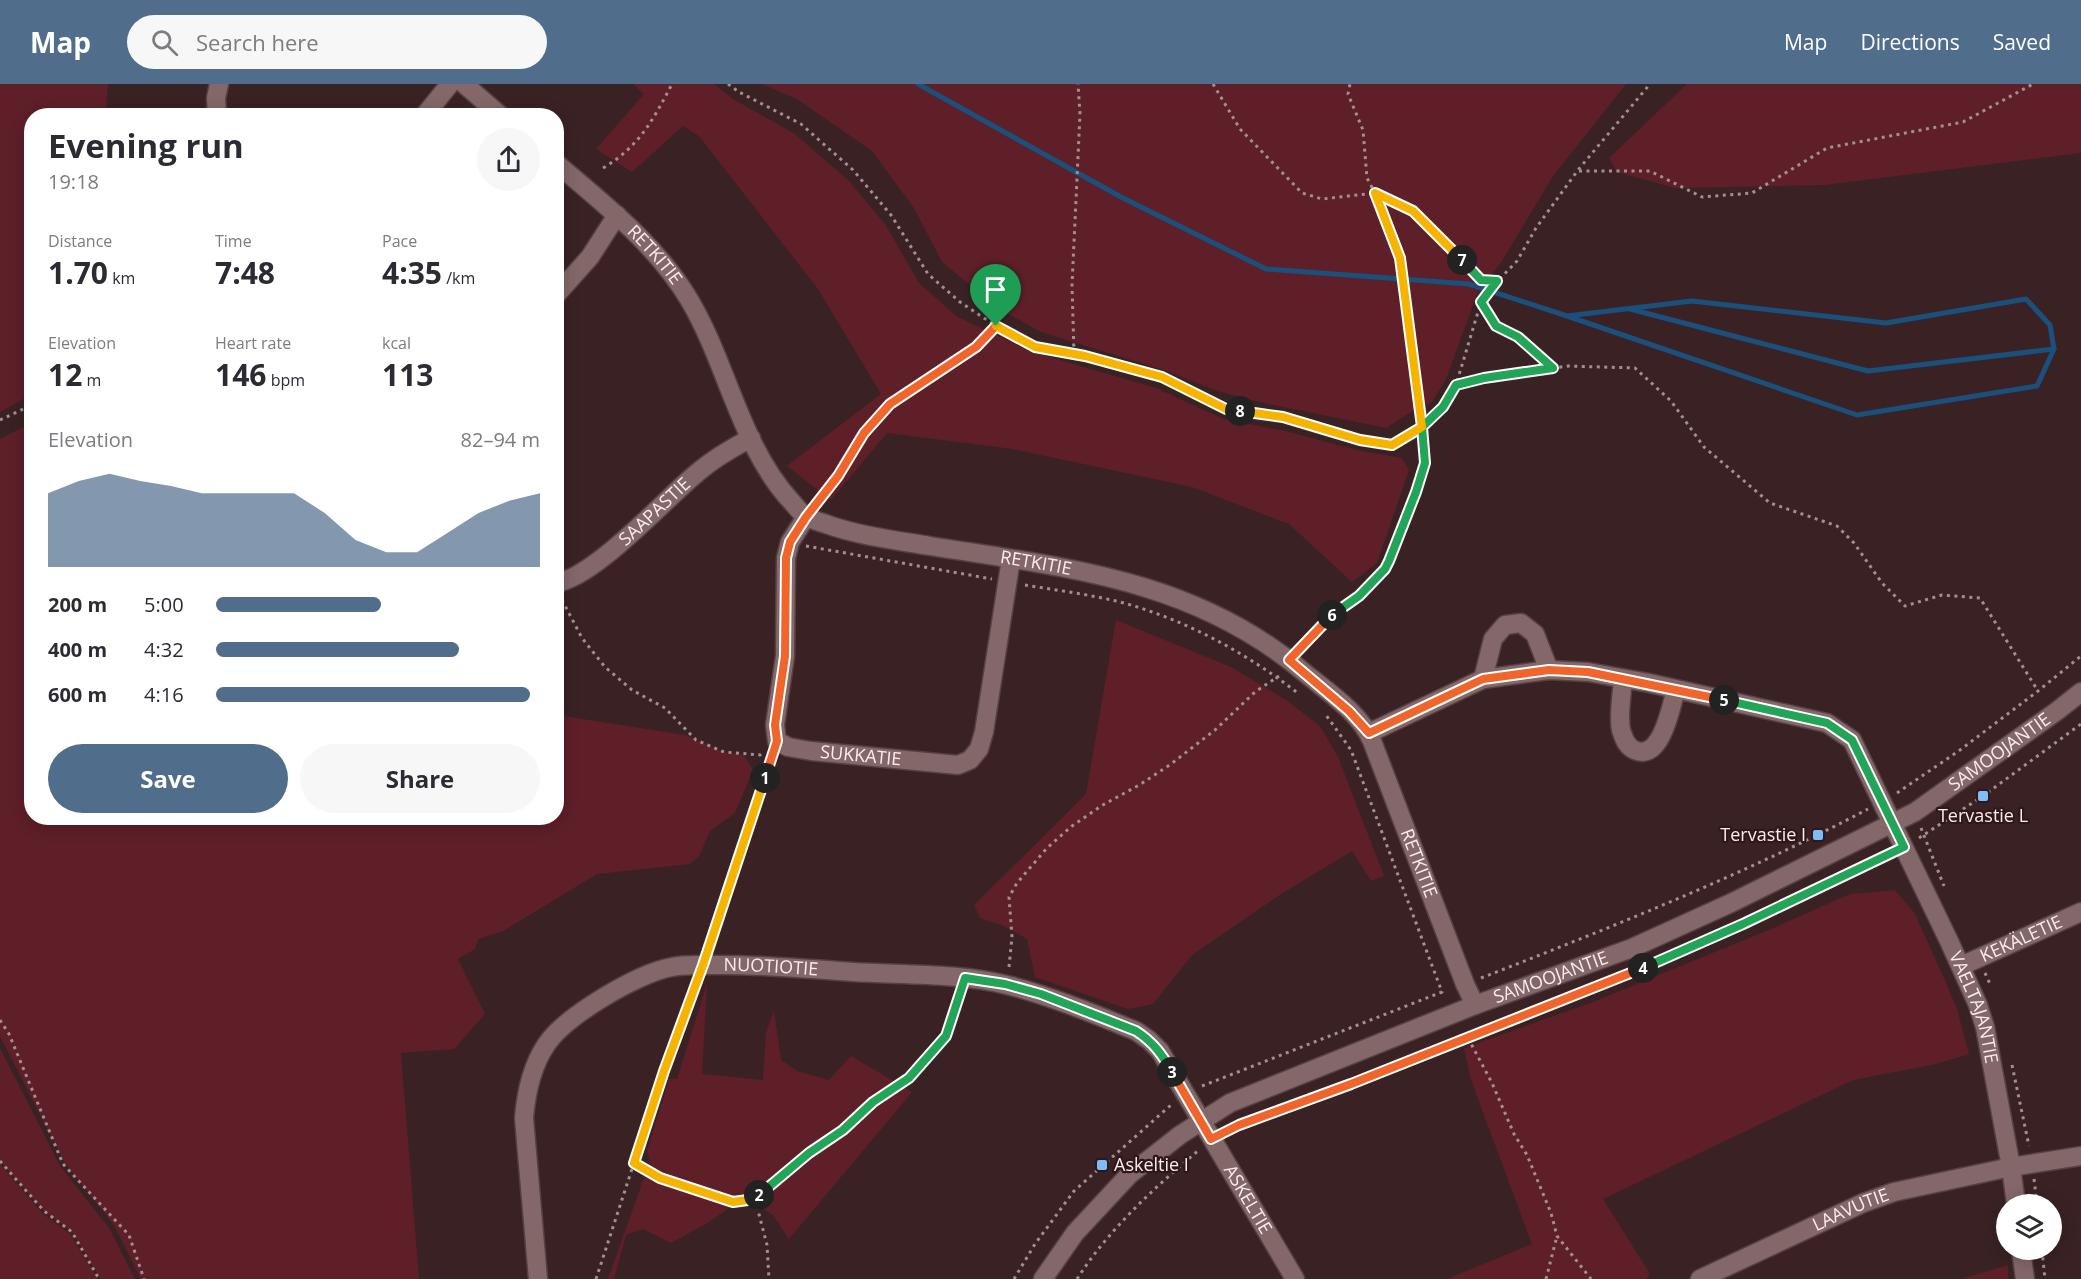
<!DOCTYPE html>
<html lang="en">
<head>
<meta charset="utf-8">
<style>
  :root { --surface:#fff; --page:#f7f7f7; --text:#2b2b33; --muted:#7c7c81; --accent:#506d8c }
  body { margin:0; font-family:"Open Sans",sans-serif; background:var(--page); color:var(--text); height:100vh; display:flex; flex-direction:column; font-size:22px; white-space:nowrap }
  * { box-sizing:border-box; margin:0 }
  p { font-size:20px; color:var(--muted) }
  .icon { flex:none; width:33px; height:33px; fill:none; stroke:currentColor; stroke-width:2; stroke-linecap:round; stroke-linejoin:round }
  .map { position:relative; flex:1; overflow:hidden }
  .details { position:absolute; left:24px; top:24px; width:540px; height:717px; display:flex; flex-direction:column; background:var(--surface); border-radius:24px; box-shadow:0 3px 15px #0003 }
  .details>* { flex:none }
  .tools { position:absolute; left:1996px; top:1110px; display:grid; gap:12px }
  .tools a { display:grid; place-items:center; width:66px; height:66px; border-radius:50%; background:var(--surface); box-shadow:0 3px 15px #0003; font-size:30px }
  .pin { position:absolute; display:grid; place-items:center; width:51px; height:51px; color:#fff; margin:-62px -26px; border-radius:50% 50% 50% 0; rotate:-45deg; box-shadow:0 0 6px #0007 }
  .pin .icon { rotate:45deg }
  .km { position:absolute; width:30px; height:30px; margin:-15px; border-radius:50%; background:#222; color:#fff; font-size:16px; line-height:30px; text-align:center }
  .round { display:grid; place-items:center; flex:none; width:63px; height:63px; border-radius:32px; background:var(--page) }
  .headline { display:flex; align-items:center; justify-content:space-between; height:102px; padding:0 24px }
  h1 { font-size:33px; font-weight:700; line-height:45px }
  .stats { display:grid; grid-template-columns:repeat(3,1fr); gap:9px; height:102px; padding:6px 24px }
  .stats div { display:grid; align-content:center }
  .stats b { font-size:30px; font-weight:700 }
  .stats small { font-size:16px; font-weight:400 }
  .stats p { font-size:16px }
  .chart { height:168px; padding:12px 24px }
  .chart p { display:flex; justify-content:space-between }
  .chart svg { width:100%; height:108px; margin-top:6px; fill:var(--accent); opacity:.7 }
  .action { display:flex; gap:12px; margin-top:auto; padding:12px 24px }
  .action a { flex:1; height:69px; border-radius:36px; background:var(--accent); color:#fff; font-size:24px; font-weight:700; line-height:69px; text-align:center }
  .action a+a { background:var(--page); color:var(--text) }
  ul { padding:0 24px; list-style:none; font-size:20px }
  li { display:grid; grid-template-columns:96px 72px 1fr; align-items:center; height:45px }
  li i { height:15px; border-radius:8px; background:var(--accent) }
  header { display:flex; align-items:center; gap:36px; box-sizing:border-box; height:84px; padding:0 30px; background:var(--accent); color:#fff }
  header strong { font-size:28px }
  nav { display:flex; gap:33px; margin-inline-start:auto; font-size:21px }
  .search { width:420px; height:54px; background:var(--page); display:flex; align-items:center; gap:15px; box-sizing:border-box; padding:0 21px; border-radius:33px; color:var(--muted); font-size:22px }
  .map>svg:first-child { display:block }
  .green { fill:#5e1f29 }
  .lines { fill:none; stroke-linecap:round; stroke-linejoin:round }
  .stream { stroke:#1a507c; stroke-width:5 }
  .street-casing { stroke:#554043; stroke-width:21 }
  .secondary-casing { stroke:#554043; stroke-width:21 }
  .path { stroke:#a48f90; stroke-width:3; stroke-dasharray:3 4.5; stroke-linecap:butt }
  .street { stroke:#846769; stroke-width:18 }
  .secondary { stroke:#846769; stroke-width:18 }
  .split-1-casing { stroke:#fff; stroke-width:12 }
  .split-2-casing { stroke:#fff; stroke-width:12 }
  .split-3-casing { stroke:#fff; stroke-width:12 }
  .split-4-casing { stroke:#fff; stroke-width:12 }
  .split-5-casing { stroke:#fff; stroke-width:12 }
  .split-6-casing { stroke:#fff; stroke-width:12 }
  .split-7-casing { stroke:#fff; stroke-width:12 }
  .split-8-casing { stroke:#fff; stroke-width:12 }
  .split-9-casing { stroke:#fff; stroke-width:12 }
  .split-1 { stroke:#f0652b; stroke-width:8 }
  .split-2 { stroke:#f5b400; stroke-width:8 }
  .split-3 { stroke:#22a559; stroke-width:8 }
  .split-4 { stroke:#f0652b; stroke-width:8 }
  .split-5 { stroke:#22a559; stroke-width:8 }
  .split-6 { stroke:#f0652b; stroke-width:8 }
  .split-7 { stroke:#22a559; stroke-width:8 }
  .split-8 { stroke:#f5b400; stroke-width:8 }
  .split-9 { stroke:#f5b400; stroke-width:8 }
  .poi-dot { fill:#7dbef9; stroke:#2f181a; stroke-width:2 }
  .labels { text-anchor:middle; stroke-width:4.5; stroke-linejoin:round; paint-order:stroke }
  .street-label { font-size:18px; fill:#fdebec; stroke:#2f181a }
  .poi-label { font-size:18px; fill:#fdebec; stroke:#2f181a }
</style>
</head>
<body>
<header>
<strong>Map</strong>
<div class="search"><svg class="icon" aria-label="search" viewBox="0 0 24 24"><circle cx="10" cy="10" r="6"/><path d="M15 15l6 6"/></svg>Search here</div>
<nav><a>Map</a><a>Directions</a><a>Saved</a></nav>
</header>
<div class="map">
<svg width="2081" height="1195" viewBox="0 0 2081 1195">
  <rect width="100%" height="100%" fill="#3a2224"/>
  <g class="green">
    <polygon points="0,0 108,0 105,31 32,32 31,311 0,328"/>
    <polygon points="633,0 714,0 733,15 795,50 849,97 885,140 919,199 956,232 1032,268 1156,304 1223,335 1285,347 1361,367 1402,374 1409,386 1377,479 1352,498 1289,440 1192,403 1013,365 887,349 831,416 787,382 881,310 818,205 699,52 683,42 632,88 596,65 644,10"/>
    <polygon points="762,0 1626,0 1553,92 1502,177 1477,210 1446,295 1432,318 1417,324 1386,344 1259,318 1218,307 1164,286 1041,248 998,224 942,178 914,124 872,67 797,15"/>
    <polygon points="1687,0 2081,0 2081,69 1824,101 1675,104 1617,88 1609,74"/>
    <polygon points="31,339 32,734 556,734 557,631 685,651 724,668 744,671 753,686 735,729 710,747 699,772 690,780 597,790 503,847 478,855 475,865 458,875 485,930 454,965 401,969 419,1195 141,1195 114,1141 65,1079 0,952 0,355"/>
    <polygon points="1116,536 1231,583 1286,616 1320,642 1338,673 1384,792 1371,797 1352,767 1281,810 1192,871 1153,920 1128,925 1035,893 1027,855 1004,842 980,834 974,821 1086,710"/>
    <polygon points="1895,806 1915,830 1947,901 1957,925 1969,970 1936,980 1853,996 1603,1115 1650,1190 1646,1195 1447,1195 1532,1160 1471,996 1464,964 1593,918 1776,843 1850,810"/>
    <polygon points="707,900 702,990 763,996 766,948 774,927 781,976 797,987 829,996 851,972 912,1008 789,1155 773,1131 748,1116 739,1117 709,1138 671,1159 643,1145 626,1151 614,1195 608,1195 650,1077 647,1067 669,995 677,995"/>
    <polygon points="0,964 60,1082 109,1144 135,1195 101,1195 72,1148 44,1127 0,1077"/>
    <polygon points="0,1080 42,1129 70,1150 98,1195 0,1195"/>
    <polygon points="2008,1181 2008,1195 1962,1195"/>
  </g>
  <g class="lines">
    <g class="stream">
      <polyline points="918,0 1121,113 1266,185 1469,200 1567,232 1857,331 2037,302 2054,265 2050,241 2026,215 1886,239 1692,217 1567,232"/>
      <polyline points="1630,225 1868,287 2054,265"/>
    </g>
    <defs>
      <g id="street">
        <polyline points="464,0 501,32"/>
        <polyline points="217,32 216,14 219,0"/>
        <polyline points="424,32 450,0"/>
        <path id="s1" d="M556,79C605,121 657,161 690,217C727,280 741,363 791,417C796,422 800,429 806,432C811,436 820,438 826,440C859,452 895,456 930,462C1068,484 1194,495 1305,589C1328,608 1360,629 1372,657L1465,900L1475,921"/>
        <polyline points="556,211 590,173 617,131"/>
        <path id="s2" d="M806,433L790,458L786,474L785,572L775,641L777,657L788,663L811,667L958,681L970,676L979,665L984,648L1011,475"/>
        <path id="s3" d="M556,499C595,493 664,416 697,389C713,375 732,364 751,354"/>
        <polyline points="1483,595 1493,555 1505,541 1521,539 1535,550 1549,586"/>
        <path d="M1623,595C1622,610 1618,631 1621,646C1624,655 1627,664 1637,667C1662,675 1671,622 1676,606"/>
        <path id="s4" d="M1369,649L1483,595L1549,586L1588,588L1649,599L1827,639L1852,656L1949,857L1978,921L1985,943L2011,1083L2016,1120"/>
        <path id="s5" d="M1961,882L2081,828"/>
        <polyline points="2021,1166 2025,1195"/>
        <path id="s6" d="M538,1195L524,1034C526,1010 532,982 546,961C565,932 638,889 672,883C685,880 700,881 713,881C760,880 807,885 853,888C903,891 959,889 1007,901C1051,912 1094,930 1136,947L1149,956L1160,967L1295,1195"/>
        <path id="s7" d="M1700,1195L1863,1119L1894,1108L2011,1083L2081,1072"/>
      </g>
      <g id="secondary">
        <path id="s8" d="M1043,1195L1075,1149L1129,1091L1180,1051L1230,1019L1475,921L1632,864L1731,819L1915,728L2057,627L2081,608"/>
      </g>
    </defs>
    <use href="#street" class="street-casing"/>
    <use href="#secondary" class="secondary-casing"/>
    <g class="path">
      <polyline points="728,0 739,8 801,40 853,86 891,131 928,190 960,218 996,242 1035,263 1085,272 1162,293 1226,325 1283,333 1360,356 1392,361 1422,343 1443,323 1456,301 1481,218 1489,206 1517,177 1536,144 1578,86 1650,0"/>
      <polyline points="1213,0 1240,45 1302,109 1322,115 1375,109 1413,127 1481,196 1497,197"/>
      <path d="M603,84C639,63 653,36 672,0"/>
      <polyline points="1579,87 1650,87 1702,113 1752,109 1827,64 1963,38 2033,0"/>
      <polyline points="1481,218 1496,242 1518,253 1553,284"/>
      <polyline points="1074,270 1072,201 1080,30 1078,0"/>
      <polyline points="1456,301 1484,294 1568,282 1635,284 1671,317 1704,363 1770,419 1837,442 1854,459 1882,499 1905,522 1942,511 1980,514 2038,607"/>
      <polyline points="0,336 32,321"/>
      <polyline points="816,419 838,391 864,349 890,320 976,263 996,242"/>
      <polyline points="806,462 992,495"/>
      <path d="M1025,501C1055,506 1086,510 1116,517C1183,534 1245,568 1299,610"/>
      <polyline points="562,516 582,554 605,583 632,606 665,624 696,656 724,668 760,671 764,668"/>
      <polyline points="1301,562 1330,532 1359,512 1385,485 1416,408 1425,379 1424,361 1410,262 1400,174 1375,109 1367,94 1363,46 1348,10 1350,0"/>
      <polyline points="1897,709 1960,666 2038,607 2081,572"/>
      <polyline points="1921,744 1944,802"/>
      <polyline points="1919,754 1983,712 2081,640"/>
      <polyline points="709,863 772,673"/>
      <polyline points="1009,883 1012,853 1009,813 1017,799 1047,764 1072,742 1101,722 1141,700 1171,680 1215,646 1255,608 1279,592"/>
      <polyline points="1985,889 1991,902"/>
      <path d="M1481,894C1612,843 1743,791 1868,725"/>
      <polyline points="0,936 9,950 63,1080 129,1151 144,1195"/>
      <polyline points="1468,954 1492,999 1514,1050 1527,1071 1551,1129 1557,1152 1591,1195"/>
      <polyline points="2012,981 2029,1062"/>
      <polyline points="1202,1002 1442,908 1351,666 1326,631"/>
      <polyline points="1226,1047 1619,895 1743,840 1887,771"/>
      <polyline points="0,1077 44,1127 72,1148 99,1195"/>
      <polyline points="634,1079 660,1094 711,1111 733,1118 755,1115 809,1069 843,1046 872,1018 909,995 946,952 959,911"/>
      <polyline points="2034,1095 2037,1120"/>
      <polyline points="755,1115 767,1161 769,1195"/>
      <polyline points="2042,1166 2045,1195"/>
      <polyline points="596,1195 664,987 697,898"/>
      <polyline points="1014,1195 1035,1160 1074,1107 1171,1021"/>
      <path d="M1077,1195C1109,1145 1154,1104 1199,1066"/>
      <polyline points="1546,1195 1557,1152"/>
    </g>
    <use href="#street" class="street"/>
    <use href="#secondary" class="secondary"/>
  </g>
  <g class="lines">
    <defs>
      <polyline id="split-1" points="765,694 777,657 775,641 785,572 786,474 790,458 806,433 838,392 864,349 890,320 976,263 996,242"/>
      <polyline id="split-2" points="759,1111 755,1115 733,1118 660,1094 634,1079 664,987 703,881 765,694"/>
      <path id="split-3" d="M759,1111L809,1069L843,1046L873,1018L909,994L946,952L965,894L1005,900L1041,910L1136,947C1153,958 1162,970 1172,988"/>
      <polyline id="split-4" points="1172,988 1211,1055 1239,1041 1351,1000 1643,884"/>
      <polyline id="split-5" points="1643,884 1743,840 1904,763 1852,656 1827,639 1724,616"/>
      <polyline id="split-6" points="1332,531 1289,576 1349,627 1369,649 1483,595 1549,586 1588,588 1724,616"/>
      <polyline id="split-7" points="1332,531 1359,512 1385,485 1389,477 1416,408 1425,379 1422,343 1443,323 1456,301 1484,294 1553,284 1518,253 1496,242 1481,218 1497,197 1481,196 1462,176"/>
      <polyline id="split-8" points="1240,327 1283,333 1360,356 1392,361 1422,343 1400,174 1375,109 1413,127 1462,176"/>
      <polyline id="split-9" points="996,242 1035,263 1085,272 1162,293 1226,325 1240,327"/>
    </defs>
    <use href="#split-1" class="split-1-casing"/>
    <use href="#split-2" class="split-2-casing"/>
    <use href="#split-3" class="split-3-casing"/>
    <use href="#split-4" class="split-4-casing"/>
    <use href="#split-5" class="split-5-casing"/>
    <use href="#split-6" class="split-6-casing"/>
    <use href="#split-7" class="split-7-casing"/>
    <use href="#split-8" class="split-8-casing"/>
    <use href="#split-9" class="split-9-casing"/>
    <use href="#split-1" class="split-1"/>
    <use href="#split-2" class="split-2"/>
    <use href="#split-3" class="split-3"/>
    <use href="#split-4" class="split-4"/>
    <use href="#split-5" class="split-5"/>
    <use href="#split-6" class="split-6"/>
    <use href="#split-7" class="split-7"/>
    <use href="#split-8" class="split-8"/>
    <use href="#split-9" class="split-9"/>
  </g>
  <g class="poi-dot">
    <rect x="1977" y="706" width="12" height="12" rx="3"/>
    <rect x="1812" y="745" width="12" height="12" rx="3"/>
    <rect x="1096" y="1075" width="12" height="12" rx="3"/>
  </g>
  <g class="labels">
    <g class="street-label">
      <text dy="6" stroke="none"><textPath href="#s1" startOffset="135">RETKITIE</textPath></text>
      <text dy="6" stroke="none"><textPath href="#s3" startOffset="123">SAAPASTIE</textPath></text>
      <text dy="6" stroke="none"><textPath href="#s1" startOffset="675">RETKITIE</textPath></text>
      <text dy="6" stroke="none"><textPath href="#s8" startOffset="1108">SAMOOJANTIE</textPath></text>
      <text dy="6" stroke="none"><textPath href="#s2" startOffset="316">SUKKATIE</textPath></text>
      <text dy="6" stroke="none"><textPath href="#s1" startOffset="1197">RETKITIE</textPath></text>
      <text dy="6" stroke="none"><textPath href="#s5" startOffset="66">KEKÄLETIE</textPath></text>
      <text dy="6" stroke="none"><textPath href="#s6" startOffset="488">NUOTIOTIE</textPath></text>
      <text dy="6" stroke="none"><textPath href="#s8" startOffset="604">SAMOOJANTIE</textPath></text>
      <text dy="6" stroke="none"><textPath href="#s4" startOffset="801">VAELTAJANTIE</textPath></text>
      <text dy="6" stroke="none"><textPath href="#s6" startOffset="1066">ASKELTIE</textPath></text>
      <text dy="6" stroke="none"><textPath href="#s7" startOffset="166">LAAVUTIE</textPath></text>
    </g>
    <g class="poi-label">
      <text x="1983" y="738">Tervastie L</text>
      <text x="1806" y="757" text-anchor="end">Tervastie I</text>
      <text x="1114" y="1087" text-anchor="start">Askeltie I</text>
    </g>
  </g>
</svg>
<div class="tools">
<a><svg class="icon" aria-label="layers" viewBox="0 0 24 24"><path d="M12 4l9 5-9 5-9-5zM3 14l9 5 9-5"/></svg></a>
</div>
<div class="pin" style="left:996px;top:242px;background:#1e9e55"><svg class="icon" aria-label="arrive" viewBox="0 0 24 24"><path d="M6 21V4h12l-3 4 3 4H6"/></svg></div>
<b class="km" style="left:765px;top:694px">1</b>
<b class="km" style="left:759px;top:1111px">2</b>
<b class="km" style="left:1172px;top:988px">3</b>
<b class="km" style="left:1643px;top:884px">4</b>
<b class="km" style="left:1724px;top:616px">5</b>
<b class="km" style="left:1332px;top:531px">6</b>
<b class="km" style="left:1462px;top:176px">7</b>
<b class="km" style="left:1240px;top:327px">8</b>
<section class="details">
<div class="headline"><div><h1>Evening run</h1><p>19:18</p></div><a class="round"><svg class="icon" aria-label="share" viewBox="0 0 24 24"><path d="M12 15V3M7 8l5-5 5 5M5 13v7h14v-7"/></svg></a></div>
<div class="stats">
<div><p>Distance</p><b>1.70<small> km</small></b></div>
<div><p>Time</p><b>7:48</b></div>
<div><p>Pace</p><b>4:35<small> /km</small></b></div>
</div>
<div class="stats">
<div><p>Elevation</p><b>12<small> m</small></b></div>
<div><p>Heart rate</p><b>146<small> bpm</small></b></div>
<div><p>kcal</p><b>113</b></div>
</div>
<div class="chart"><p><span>Elevation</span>82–94 m</p>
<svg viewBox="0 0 160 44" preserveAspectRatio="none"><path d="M0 44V14L10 9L20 6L30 9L40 11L50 14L60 14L70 14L80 14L90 22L100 33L110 38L120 38L130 30L140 22L150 17L160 14V44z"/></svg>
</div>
<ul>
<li><b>200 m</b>5:00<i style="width:51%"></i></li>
<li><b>400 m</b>4:32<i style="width:75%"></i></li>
<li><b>600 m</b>4:16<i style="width:97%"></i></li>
</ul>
<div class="action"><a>Save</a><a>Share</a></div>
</section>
</div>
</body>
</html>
